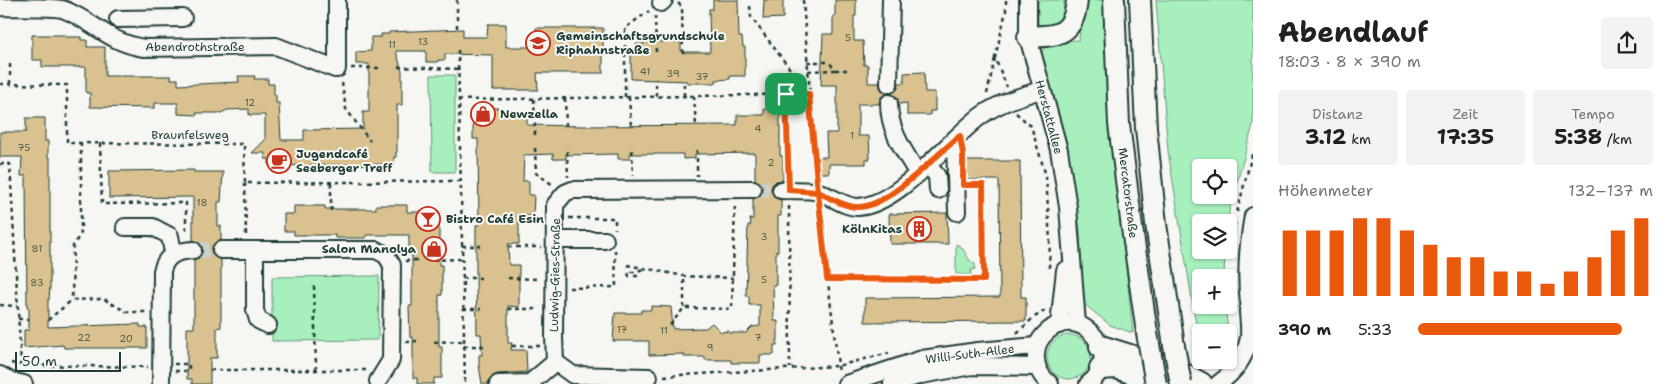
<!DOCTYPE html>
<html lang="de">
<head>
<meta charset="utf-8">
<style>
  :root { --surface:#fff; --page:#f2f2f2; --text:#202124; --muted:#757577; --accent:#ea580c }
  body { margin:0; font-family:"Shantell Sans",sans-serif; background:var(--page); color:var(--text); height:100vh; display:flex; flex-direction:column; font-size:19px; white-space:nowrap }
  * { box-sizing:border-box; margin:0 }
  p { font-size:16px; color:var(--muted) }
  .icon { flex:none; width:28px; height:28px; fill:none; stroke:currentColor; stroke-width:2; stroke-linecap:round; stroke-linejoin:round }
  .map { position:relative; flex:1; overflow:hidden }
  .details { display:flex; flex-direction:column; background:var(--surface); width:425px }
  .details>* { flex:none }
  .tools { position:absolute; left:1192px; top:159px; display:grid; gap:10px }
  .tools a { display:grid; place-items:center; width:45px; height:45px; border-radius:5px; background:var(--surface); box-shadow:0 1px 4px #0004; font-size:25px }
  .scale { position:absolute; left:15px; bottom:12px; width:106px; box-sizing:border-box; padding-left:5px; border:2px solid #1f3d34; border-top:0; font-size:14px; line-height:18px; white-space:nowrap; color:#1f3d34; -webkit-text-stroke:4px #f6f6f2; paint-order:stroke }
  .pin { position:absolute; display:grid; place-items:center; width:42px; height:42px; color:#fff; margin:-21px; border-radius:10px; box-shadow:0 2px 8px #0006 }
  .round { display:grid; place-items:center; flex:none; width:52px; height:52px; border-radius:5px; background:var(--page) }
  .headline { display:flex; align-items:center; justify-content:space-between; height:85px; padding:0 25px }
  h1 { font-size:28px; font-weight:700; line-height:38px }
  .figures { display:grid; grid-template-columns:repeat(3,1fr); gap:8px; height:85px; padding:5px 25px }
  .figures div { display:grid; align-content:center; border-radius:5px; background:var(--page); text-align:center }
  .figures b { font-size:21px; font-weight:700 }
  .figures small { font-size:14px; font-weight:400 }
  .figures p { font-size:14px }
  .chart { height:140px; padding:10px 25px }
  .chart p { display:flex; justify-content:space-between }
  .chart svg { width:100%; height:90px; margin-top:5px; stroke:var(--accent); stroke-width:6 }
  ul { padding:0 25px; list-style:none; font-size:16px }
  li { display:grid; grid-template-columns:80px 60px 1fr; align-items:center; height:38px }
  li i { height:12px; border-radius:6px; background:var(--accent) }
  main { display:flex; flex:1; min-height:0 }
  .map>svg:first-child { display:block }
  .green { fill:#a7f0bd; stroke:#639678; fill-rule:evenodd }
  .building { fill:#dac190; stroke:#1f3d34 }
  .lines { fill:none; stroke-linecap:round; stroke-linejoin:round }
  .minor-tunnel { stroke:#cbd1cc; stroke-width:16; stroke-dasharray:16 8; stroke-linecap:butt }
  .minor-casing { stroke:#1f3d34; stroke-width:20 }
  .major-casing { stroke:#1f3d34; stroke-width:24 }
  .highway-casing { stroke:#1f3d34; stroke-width:26 }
  .path { stroke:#1f3d34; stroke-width:2.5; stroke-dasharray:4 4; stroke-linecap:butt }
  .minor { stroke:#f6f6f2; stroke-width:16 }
  .major { stroke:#f6f6f2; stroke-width:20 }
  .highway { stroke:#f6f6f2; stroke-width:22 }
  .major-bridge-casing { stroke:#1f3d34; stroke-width:24; stroke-linecap:butt }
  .major-bridge { stroke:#f6f6f2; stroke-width:20 }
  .route-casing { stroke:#fff; stroke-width:10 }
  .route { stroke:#ea580c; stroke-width:6 }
  .labels { text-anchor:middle; stroke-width:4; stroke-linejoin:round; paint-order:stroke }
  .number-label { font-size:10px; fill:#4e5e4b }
  .poi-label { font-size:12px; font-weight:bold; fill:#1f3d34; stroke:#f6f6f2; text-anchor:start }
  .street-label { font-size:12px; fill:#1f3d34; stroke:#f6f6f2 }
</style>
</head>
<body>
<main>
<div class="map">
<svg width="1253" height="384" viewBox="0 0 1253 384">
  <rect width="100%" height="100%" fill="#f6f6f2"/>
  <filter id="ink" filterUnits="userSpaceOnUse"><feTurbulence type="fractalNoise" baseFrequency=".02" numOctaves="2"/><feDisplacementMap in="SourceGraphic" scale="10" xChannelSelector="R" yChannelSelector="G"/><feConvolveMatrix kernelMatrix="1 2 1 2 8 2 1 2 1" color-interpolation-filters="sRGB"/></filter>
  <g filter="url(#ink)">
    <g class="green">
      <polygon points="1038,0 1064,0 1063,23 1058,26 1038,25"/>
      <path d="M1082,0H1105L1111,126L1133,333L1110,325L1083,303L1080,231L1067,147L1040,58C1044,38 1062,41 1079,40Z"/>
      <path d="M1156,0H1253V125L1229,211L1228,222H1201V250H1225L1224,277L1201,278V305H1225L1228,332H1201V355L1168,151ZM1201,168H1229V195H1201Z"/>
      <polygon points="431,75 455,75 455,172 432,172"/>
      <path d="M956,244C967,248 965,260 975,264V269L971,270V275L956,274Z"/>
      <polygon points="379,276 378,340 272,341 272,277"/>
      <circle cx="1069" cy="357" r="22"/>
    </g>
    <g class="building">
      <polygon points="713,0 738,0 739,37 742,37 743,47 745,47 745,76 730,76 730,79 716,80 716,83 687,83 687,81 631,79 631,51 637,51 636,44 644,44 644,42 681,42 681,52 710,52 709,9 713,9"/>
      <polygon points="764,0 783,0 783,18 763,19"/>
      <polygon points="835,0 856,0 856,16 854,16 854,41 863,41 864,65 868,65 868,83 879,83 881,89 887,93 880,98 879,104 858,104 858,136 869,136 870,159 866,159 866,164 829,164 829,173 818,173 818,157 827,157 826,133 837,133 837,85 821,85 823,34 833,34 833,16 835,16"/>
      <polygon points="488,24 506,24 506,47 536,47 536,28 603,28 603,73 537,73 538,90 493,90 493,55 445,54 445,60 438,60 438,62 426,62 426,51 396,51 402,71 402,105 397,105 397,152 396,152 396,157 394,157 394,164 269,166 269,159 265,159 265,153 252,153 265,140 265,115 249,115 249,109 227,110 221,113 196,113 197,115 178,114 178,103 155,103 155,108 90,107 90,93 86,93 86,67 42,67 42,60 32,60 32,35 65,35 65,37 81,37 81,40 87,40 87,47 105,47 105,76 171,76 171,79 178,79 178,85 239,82 238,76 255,76 254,79 268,79 268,84 274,84 274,95 276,95 276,103 279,103 281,140 304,140 304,130 363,129 363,112 369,112 369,64 356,64 356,52 371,51 371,37 381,37 381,34 389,34 389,32 463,29 463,37 487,37"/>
      <polygon points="924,72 925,92 935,92 935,111 930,111 930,115 907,115 907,103 899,104 897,97 891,94 897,90 899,83 904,83 904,73"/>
      <polygon points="473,108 502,108 502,115 527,114 527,125 584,126 737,125 737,115 764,115 764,109 780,109 780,156 783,156 783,180 776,181 772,185 771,190 775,198 781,200 781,216 778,216 778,251 776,251 776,285 773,285 774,321 778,321 778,340 777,340 777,345 774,345 774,355 760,355 760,363 731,363 731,360 705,360 705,357 684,357 684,354 649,355 649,341 613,341 615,313 641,313 641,310 651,310 651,306 671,307 673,329 706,328 712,323 721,332 729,331 729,333 746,333 752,327 760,326 760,305 749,305 749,296 746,296 748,225 751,225 750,219 753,219 753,199 758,197 763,189 761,184 755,180 755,153 695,154 695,158 683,159 683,154 630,154 630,159 618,159 618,154 566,155 566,159 553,159 553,154 524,155 523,181 529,181 529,195 534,195 533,216 519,216 519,244 508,244 509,265 519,265 519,307 508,306 508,343 512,343 511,350 526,350 527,372 497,374 489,379 488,384 482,384 479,365 479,355 482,355 481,334 477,334 476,272 476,225 479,225 478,139 473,139"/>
      <polygon points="26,118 45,118 45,141 48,141 48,157 50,157 50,286 49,300 48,299 48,327 140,324 140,327 147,327 147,348 64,348 63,345 24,348 24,330 29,330 29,308 27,308 26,176 21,176 22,157 0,157 0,132 26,132"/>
      <polygon points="966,161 1020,161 1021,297 1026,297 1026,321 865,322 865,298 1000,297 999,180 966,180"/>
      <polygon points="194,170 194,172 223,172 221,202 218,202 218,226 221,226 221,240 216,242 211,250 213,255 221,260 221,327 217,328 217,358 210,358 210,384 192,384 192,379 187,379 187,328 194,328 194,260 199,258 203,250 201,244 193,240 193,197 109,198 109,171"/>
      <polygon points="376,205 407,205 407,212 425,212 425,214 433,214 433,224 439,224 439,265 442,265 442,295 439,295 439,347 442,347 442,378 434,378 434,384 417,384 417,378 413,378 413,337 410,337 409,306 412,306 412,255 409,255 409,235 366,235 366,238 335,238 335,235 294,235 294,231 284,231 284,214 294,214 294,206 325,206 325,209 376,209"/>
      <polygon points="947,213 948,244 890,244 889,214"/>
    </g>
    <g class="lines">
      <g class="minor-tunnel">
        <polyline points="753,189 781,190"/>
        <polyline points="193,250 221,250"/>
      </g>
      <defs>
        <g id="minor">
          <polyline points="337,0 337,69"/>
          <polyline points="1028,0 1028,37 1059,150 1068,207 1077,324"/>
          <polyline points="661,3 664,0"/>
          <path d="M0,7C13,8 55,6 65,10C95,22 109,43 144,48L276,46L335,69"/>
          <polyline points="118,19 183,18"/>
          <polyline points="889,84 891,0"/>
          <path d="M889,103C889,131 904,151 918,174"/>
          <polyline points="955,140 957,212"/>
          <polyline points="928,165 937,176 938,190"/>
          <path d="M781,190C792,191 807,189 819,192C831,196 844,207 858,207C899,205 949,139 982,115C999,103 1021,96 1041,90"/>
          <path d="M1253,216C1247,250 1244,289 1253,322"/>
          <polyline points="125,227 153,227 170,236 173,253"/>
          <polyline points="555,240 605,240"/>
          <polyline points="221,250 376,250 386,255 392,265 391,360 378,381"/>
          <polyline points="255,251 255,310 258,320 268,325"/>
          <polyline points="1059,325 1065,270"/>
          <polyline points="0,375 11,381 24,384"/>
          <polyline points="649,377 573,375 555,362 554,337 555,205 565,193 572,190 753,189"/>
          <path d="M161,384L162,271C166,254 178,251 193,250"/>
          <polyline points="498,384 530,383 555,362"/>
          <polyline points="846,384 922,359 978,351 1037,346"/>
          <polyline points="892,384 921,375 972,366 1037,367"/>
          <path d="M1050,384C1041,377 1035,366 1036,354C1036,345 1041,337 1048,331C1081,302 1126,357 1088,384"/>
          <path d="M1218,384C1232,374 1244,360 1248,342C1251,333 1248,320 1248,310"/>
        </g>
        <g id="major">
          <polyline points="1114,0 1119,124 1132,228 1147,333"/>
          <polyline points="1140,0 1146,128 1156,224 1174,346"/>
          <path d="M1028,37C1037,36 1051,37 1059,33C1072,28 1076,12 1077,0"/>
        </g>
        <g id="highway">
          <polyline points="1101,347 1177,371 1201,384"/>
          <polyline points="1101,368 1116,367 1141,375"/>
        </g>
      </defs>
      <use href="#minor" class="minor-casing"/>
      <use href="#major" class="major-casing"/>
      <use href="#highway" class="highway-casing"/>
      <g class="path">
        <polyline points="457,0 457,29"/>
        <polyline points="803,0 816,177"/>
        <polyline points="1006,0 1006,11 995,58 1007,87"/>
        <polyline points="678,3 682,7 683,54"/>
        <polyline points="750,6 751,17 808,93"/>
        <polyline points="655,16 656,52"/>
        <polyline points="458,50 465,384"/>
        <polyline points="807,62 829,62 835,70 847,70"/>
        <polyline points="10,64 10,84"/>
        <polyline points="398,67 458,69"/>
        <polyline points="351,68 379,68"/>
        <polyline points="808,71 835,70"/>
        <polyline points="342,83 346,109 370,141"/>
        <polyline points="0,84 67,85 67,143 244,144 245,183 460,181"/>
        <polyline points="786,94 788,175"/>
        <polyline points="987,94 995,58"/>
        <polyline points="656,96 656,79"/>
        <polyline points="684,96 684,81"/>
        <polyline points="694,96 696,126"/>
        <polyline points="625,97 625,28 649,11"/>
        <polyline points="629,97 631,126"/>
        <polyline points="565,98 566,126"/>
        <polyline points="534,99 535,136"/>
        <polyline points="458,100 809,94"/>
        <polyline points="1016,113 1031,126 1046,176 1050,241 1049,268"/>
        <polyline points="81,143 81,233 73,246 72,300 104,299 127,312 147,312"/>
        <polyline points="100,143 102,204 186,203 186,234"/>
        <polyline points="535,148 536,173 553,185"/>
        <polyline points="632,150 633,176"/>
        <polyline points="697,150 697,176"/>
        <polyline points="567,151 568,177"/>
        <polyline points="0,164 10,164 21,365"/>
        <polyline points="245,183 246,237"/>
        <polyline points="331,183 331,214"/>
        <polyline points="789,206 790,368"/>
        <polyline points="819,207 839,373"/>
        <polyline points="1237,212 1253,151"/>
        <polyline points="569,218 615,218 615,229"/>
        <polyline points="461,220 484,220"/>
        <polyline points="503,220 542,220"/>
        <polyline points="1233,242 1235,223"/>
        <polyline points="462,246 481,246"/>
        <polyline points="508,247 541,247"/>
        <polyline points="433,260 462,259"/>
        <polyline points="405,261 417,260"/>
        <polyline points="627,265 684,276 733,278"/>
        <polyline points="638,276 629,276 628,272 635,272 643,269"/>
        <polyline points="462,278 481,278"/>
        <polyline points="508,278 539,279"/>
        <polyline points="827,279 984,280 983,185 970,185"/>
        <polyline points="314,286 316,370"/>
        <polyline points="569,288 616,287 615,249"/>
        <polyline points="1232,295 1233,309"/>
        <polyline points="0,305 17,306"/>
        <polyline points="684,308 684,276"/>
        <polyline points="463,309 481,309"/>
        <polyline points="508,309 539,309"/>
        <polyline points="18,319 29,319"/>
        <polyline points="48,320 72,300"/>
        <polyline points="670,325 684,308 732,309 735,203"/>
        <polyline points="1017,333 1033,318 1046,310"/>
        <polyline points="406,342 417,341"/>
        <polyline points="434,342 464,341"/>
        <polyline points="464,346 486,346"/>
        <polyline points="512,346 540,346"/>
        <polyline points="11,363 21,365 148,367"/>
        <polyline points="174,364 189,364 189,371"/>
        <polyline points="210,370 366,370"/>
        <polyline points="175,371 187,371"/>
        <polyline points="664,376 837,366 889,353"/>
      </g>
      <use href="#minor" class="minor"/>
      <use href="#major" class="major"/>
      <use href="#highway" class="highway"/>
      <defs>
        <g id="major-bridge">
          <polyline points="1147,333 1156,384"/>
          <polyline points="1174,346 1181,384"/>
        </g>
      </defs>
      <use href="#major-bridge" class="major-bridge-casing"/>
      <use href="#major-bridge" class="major-bridge"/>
    </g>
  </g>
  <g class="lines" filter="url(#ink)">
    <defs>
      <path id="route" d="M786,94H809L818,192C829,197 844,207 857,207C889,208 935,155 960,136L963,154V185H983L984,280L827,279L818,192L789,190L786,94"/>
    </defs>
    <use href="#route" class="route-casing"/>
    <use href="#route" class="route"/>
  </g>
  <defs>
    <symbol id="school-ring" viewBox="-11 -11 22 22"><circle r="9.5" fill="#f6f6f2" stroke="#c8321e" stroke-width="1.5"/><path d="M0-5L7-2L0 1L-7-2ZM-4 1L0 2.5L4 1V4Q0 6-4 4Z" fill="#c8321e"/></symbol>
    <symbol id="shop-ring" viewBox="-11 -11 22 22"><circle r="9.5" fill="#f6f6f2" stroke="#c8321e" stroke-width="1.5"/><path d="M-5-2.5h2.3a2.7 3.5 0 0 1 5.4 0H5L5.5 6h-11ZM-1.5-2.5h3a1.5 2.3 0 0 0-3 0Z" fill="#c8321e"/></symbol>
    <symbol id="cafe-ring" viewBox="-11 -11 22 22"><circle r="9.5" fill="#f6f6f2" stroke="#c8321e" stroke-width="1.5"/><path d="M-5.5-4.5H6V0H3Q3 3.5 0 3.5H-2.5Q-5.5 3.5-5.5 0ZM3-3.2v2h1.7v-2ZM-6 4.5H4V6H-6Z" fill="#c8321e"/></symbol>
    <symbol id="bar-ring" viewBox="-11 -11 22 22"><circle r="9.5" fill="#f6f6f2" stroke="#c8321e" stroke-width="1.5"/><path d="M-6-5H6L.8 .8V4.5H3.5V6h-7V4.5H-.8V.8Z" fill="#c8321e"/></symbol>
    <symbol id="building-ring" viewBox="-11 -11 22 22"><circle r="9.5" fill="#f6f6f2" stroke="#c8321e" stroke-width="1.5"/><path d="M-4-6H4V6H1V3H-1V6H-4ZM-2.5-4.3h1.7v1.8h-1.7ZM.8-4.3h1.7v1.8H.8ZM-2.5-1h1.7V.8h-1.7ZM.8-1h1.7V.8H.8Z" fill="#c8321e"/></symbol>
  </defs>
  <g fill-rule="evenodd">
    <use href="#school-ring" x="524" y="29" width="28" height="28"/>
    <use href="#shop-ring" x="469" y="100" width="28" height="28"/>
    <use href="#cafe-ring" x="265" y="147" width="28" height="28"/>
    <use href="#bar-ring" x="414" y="205" width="28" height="28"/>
    <use href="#building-ring" x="905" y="215" width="28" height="28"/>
    <use href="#shop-ring" x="420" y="235" width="28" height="28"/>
  </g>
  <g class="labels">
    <g class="number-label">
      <text x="848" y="41">5</text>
      <text x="423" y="45">13</text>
      <text x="392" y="48">11</text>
      <text x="645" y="75">41</text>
      <text x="673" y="77">39</text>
      <text x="702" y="80">37</text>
      <text x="250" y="106">12</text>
      <text x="758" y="132">4</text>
      <text x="852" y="139">1</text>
      <text x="24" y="151">75</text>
      <text x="771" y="166">2</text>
      <text x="202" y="206">18</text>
      <text x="764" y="240">3</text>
      <text x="37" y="252">81</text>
      <text x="764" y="283">5</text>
      <text x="37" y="286">83</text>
      <text x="622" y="333">17</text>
      <text x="664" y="334">11</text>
      <text x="84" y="341">22</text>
      <text x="758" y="341">7</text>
      <text x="126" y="342">20</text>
      <text x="710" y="351">9</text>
    </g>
    <g class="poi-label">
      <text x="556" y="40">Gemeinschaftsgrundschule<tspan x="556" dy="14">Riphahnstraße</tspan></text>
      <text x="500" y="118">Newzella</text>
      <text x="296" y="158">Jugendcafé<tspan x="296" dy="14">Seeberger Treff</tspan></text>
      <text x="446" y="223">Bistro Café Esin</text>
      <text x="902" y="233" text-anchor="end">KölnKitas</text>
      <text x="416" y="253" text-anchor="end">Salon Manolya</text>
    </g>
    <g class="street-label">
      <text x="195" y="51">Abendrothstraße</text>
      <text transform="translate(1049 117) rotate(75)" y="4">Herstattallee</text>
      <text x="190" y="139">Braunfelsweg</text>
      <text transform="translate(1128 193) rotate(83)" y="4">Mercatorstraße</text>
      <text transform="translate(555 275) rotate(-89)" y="4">Ludwig-Gies-Straße</text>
      <text transform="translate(970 354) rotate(-7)" y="4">Willi-Suth-Allee</text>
    </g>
  </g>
</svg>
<div class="tools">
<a><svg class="icon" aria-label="locate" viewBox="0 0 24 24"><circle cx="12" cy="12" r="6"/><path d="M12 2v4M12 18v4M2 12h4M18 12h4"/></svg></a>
<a><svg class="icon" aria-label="layers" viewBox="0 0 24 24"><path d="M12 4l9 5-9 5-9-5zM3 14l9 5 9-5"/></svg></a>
<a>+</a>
<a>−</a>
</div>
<div class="scale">50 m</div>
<div class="pin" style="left:786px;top:94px;background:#1e9e55"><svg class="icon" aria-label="arrive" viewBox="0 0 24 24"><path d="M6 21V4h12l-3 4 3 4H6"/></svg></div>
</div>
<section class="details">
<div class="headline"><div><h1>Abendlauf</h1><p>18:03 · 8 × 390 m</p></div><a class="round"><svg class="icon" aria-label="share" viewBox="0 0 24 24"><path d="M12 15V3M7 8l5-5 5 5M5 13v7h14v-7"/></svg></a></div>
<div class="figures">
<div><p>Distanz</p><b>3.12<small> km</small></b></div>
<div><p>Zeit</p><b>17:35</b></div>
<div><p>Tempo</p><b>5:38<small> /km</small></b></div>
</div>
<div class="chart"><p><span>Höhenmeter</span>132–137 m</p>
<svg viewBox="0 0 160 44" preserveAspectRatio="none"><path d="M5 44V12M15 44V12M25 44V12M35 44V6M45 44V6M55 44V12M65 44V19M75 44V25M85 44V25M95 44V32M105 44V32M115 44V38M125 44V32M135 44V25M145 44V12M155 44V6"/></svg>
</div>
<ul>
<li><b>390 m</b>5:33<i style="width:87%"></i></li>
</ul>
</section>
</main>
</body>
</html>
